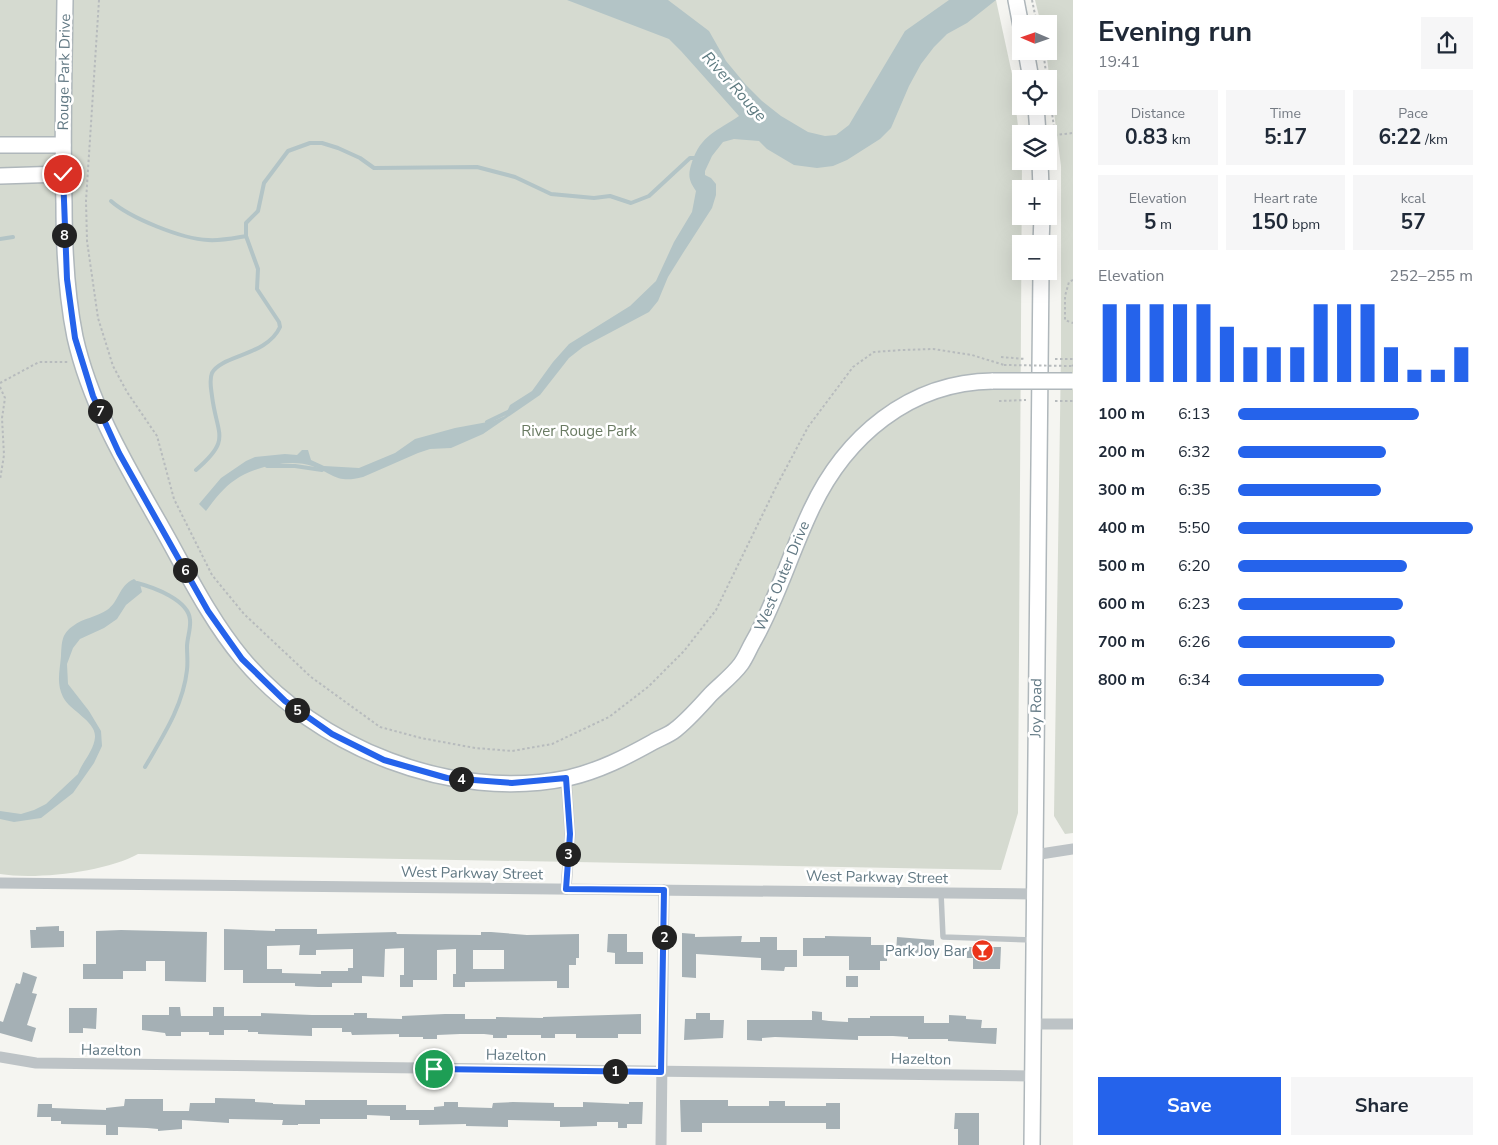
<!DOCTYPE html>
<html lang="en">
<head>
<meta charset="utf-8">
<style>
  :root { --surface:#fff; --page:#f6f6f7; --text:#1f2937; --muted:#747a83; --accent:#2563eb }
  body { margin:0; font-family:"Nunito Sans",sans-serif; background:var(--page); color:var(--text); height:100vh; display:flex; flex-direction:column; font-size:19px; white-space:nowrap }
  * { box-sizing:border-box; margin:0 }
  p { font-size:16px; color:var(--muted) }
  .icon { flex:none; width:28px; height:28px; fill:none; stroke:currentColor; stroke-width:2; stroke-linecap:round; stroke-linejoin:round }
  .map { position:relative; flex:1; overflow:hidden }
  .details { display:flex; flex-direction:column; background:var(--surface); width:425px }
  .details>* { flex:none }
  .needle { width:32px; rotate:272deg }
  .controls { position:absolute; left:1012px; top:15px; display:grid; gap:10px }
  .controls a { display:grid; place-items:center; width:45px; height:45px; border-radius:0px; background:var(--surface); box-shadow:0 5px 20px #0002; font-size:25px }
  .pin { position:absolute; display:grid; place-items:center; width:42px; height:42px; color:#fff; margin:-21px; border:2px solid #fff; border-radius:50%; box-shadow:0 1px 5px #0007 }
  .km { position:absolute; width:25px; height:25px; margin:-12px; border-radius:50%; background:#222; color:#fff; font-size:14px; line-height:25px; text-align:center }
  .round { display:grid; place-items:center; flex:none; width:52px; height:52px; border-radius:0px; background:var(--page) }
  .headline { display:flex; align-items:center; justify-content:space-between; height:85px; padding:0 25px }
  h1 { font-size:28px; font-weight:700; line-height:38px }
  .metrics { display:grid; grid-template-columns:repeat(3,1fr); gap:8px; height:85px; padding:5px 25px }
  .metrics div { display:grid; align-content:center; border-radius:0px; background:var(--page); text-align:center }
  .metrics b { font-size:21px; font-weight:700 }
  .metrics small { font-size:14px; font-weight:400 }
  .metrics p { font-size:14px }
  .chart { height:140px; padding:10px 25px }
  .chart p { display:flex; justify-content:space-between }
  .chart svg { width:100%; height:90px; margin-top:5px; stroke:var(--accent); stroke-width:6 }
  .primary-button { display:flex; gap:10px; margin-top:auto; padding:10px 25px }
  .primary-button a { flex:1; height:58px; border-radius:0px; background:var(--accent); color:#fff; font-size:20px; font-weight:700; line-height:58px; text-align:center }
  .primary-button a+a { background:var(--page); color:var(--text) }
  ul { padding:0 25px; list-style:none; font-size:16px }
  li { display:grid; grid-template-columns:80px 60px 1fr; align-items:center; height:38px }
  li i { height:12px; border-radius:6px; background:var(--accent) }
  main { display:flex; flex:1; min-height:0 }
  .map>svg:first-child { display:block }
  .green { fill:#d5dad0 }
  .water { fill:#b3c4c6 }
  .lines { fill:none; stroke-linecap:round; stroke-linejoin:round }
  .stream { stroke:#b3c4c6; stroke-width:4 }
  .building { fill:#a5b0b5; fill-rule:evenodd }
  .secondary-casing { stroke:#afb7bb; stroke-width:18 }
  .path { stroke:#b7bbbd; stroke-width:2; stroke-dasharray:2.5 2.5; stroke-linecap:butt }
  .service { stroke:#bdc3c6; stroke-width:5.5 }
  .minor { stroke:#bdc3c6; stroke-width:11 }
  .secondary { stroke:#fff; stroke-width:15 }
  .secondary-bridge-casing { stroke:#afb7bb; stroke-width:18; stroke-linecap:butt }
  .path-bridge { stroke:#b7bbbd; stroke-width:2; stroke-dasharray:2.5 2.5; stroke-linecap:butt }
  .secondary-bridge { stroke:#fff; stroke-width:15 }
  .route-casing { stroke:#fff; stroke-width:10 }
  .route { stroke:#2563eb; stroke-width:6 }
  .labels { text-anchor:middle; stroke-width:5; stroke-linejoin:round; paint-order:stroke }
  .street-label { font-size:15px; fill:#627984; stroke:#fff }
  .park-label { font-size:15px; fill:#697a62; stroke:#fff }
  .poi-label { font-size:15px; fill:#627984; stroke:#fff; text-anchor:end }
  .water-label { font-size:16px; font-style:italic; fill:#5e7b81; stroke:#fff }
</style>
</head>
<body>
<main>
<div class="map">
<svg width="1073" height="1145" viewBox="0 0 1073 1145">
  <rect width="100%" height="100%" fill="#f5f5f1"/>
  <g class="green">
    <path d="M0,0H996L1012,74L1022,161L1018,813L1001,870L138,854C106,872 36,880 0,874Z"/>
    <polygon points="1035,0 1073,0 1073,833 1065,834 1054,816 1061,353 1061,166 1046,51 1049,51 1049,24 1041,24"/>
  </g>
  <g class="water">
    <path d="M567,0H668L709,31L726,61L746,85L762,101L781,116L808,132L825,136L836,135L849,125L905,31L949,0H996L967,23L947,34L934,47L921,64L909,86L891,128L880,139L847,160L833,166L817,168L794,165L767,149L759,141L734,139L723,142L712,156L705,171V175L711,178L716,184V195L712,208L683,253L668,277L658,301L649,312L583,347L569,358L540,395L483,434L451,448L430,449L418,453L363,477C337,484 334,474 312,466C291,458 253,467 235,480C224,487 214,500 206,511L199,504L221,478L246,461L255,457L285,454L297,455L302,450H308L311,460L324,466L359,468L395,453L415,439L455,428L493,421L505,416L510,405L532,391L553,362L569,344L630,306L656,281L674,242L692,212L696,191C688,180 688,174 692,162C701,135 717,131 739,116L681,51L669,39Z"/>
    <path d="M134,579L140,584L142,592L126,605L117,619L104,628L80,639L73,648L67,664L68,684L89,711L101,731L102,746L94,763L73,793L41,818L14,822L0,819V811L21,814L34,810L46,804L78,774C82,762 94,751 95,737C96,721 70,711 63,697C56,683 60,670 61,656C62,643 61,634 73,626C83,618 97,617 107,610C119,602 119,585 134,579Z"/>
  </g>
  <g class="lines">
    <g class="stream">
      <path d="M111,201C130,218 182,239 208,240C220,241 234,238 246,236"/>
      <polyline points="0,239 13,237"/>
      <polyline points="487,422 512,410"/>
      <polyline points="267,466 295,466 322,470"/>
      <path d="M196,470C232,439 217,436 212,396C211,388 209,380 212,373C221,355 267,356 280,327L279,322L257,289L258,269L246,236V223L258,211L264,183L288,151L310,143H322L338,148L360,158L374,168L477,167L515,177L551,194L594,198L610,196L631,203L649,196L690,158H698"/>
      <path d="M137,583C153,587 189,600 190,620C191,629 187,638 187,647C187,654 188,662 187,670C183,706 163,736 145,767"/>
    </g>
  </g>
  <g class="building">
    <polygon points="59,926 59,931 64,931 64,947 31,948 30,930 36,930 36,927"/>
    <path d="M224,929L275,931V929H317V934L396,932L397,934L481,935V932H491L527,935L579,934V958H576V965H569V988H557V981L465,982V987H453V974H456V949L437,950V980H413V987H400V975H404V948L385,949L384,977L362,976V983H332V987H318L295,986V983H243V970H224ZM300,945L299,955H316V950L353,949V968H348V971H321V974L282,973V969H267V946ZM473,950H504V969H473Z"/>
    <polygon points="121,930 207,932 206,982 165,981 165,961 146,961 146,971 123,971 123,979 83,979 83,964 96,964 96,931"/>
    <polygon points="682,933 695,934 695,937 742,936 741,942 760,942 760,937 777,937 777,950 797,950 797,967 785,967 784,971 761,970 761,958 696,954 696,978 682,977"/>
    <polygon points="608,934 627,934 627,952 643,952 643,964 615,964 615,953 607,952"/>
    <polygon points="825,936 871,937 871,945 887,945 887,961 880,961 880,970 849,970 849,956 803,956 803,938 825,938"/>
    <polygon points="897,937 934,940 934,956 896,954"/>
    <polygon points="967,947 1001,947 1000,969 973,969 973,958 967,958"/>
    <polygon points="23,972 37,977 32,993 37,994 27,1025 36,1028 32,1042 0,1033 0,1021 3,1022 16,983 20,984"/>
    <rect x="846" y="976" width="12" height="11"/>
    <polygon points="169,1007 180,1007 181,1016 213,1016 213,1007 224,1007 224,1016 261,1016 261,1013 312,1015 354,1015 354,1013 367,1013 367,1018 402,1019 402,1016 445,1014 465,1014 465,1019 496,1019 496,1017 543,1018 543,1017 641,1014 641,1034 618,1034 618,1038 576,1038 576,1034 555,1034 555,1038 541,1038 541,1035 507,1035 507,1038 493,1038 493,1035 484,1034 460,1034 437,1035 437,1039 423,1039 423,1037 399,1037 399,1034 352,1035 351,1032 342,1032 342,1028 312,1028 312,1036 258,1034 258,1032 248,1032 248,1030 224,1030 224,1035 209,1035 209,1032 181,1032 181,1036 166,1036 165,1033 142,1030 142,1015 169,1015"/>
    <polygon points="69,1008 97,1008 96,1029 83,1028 83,1033 69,1033"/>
    <polygon points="812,1011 822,1012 822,1020 829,1021 848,1022 848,1018 870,1018 870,1016 924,1016 924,1023 949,1023 949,1015 966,1016 966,1019 982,1020 981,1028 997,1028 996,1044 948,1041 948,1039 908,1039 908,1037 893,1036 858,1036 858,1040 775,1037 762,1038 762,1041 747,1040 747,1020 812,1020"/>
    <polygon points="696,1013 710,1013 710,1020 724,1020 723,1038 684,1040 685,1019 696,1019"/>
    <polygon points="215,1098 255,1099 255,1102 273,1103 273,1104 305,1105 305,1100 367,1100 367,1105 406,1105 406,1110 434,1110 434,1107 444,1106 444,1102 458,1102 458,1107 492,1108 493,1103 513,1102 554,1103 554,1107 583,1107 583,1102 629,1104 629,1102 643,1102 642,1124 627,1124 627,1128 618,1128 618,1122 597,1122 597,1126 560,1127 560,1121 508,1120 508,1127 466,1126 466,1124 419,1125 419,1120 390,1120 390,1116 367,1115 367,1119 320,1119 320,1124 298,1124 298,1125 282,1125 283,1120 229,1119 229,1123 182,1120 182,1129 158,1131 158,1129 147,1128 118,1127 118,1135 106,1135 106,1125 61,1124 61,1121 51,1121 51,1117 37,1117 38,1104 52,1104 52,1108 106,1110 106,1108 124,1106 125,1099 163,1099 163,1111 189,1111 190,1103 215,1103"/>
    <polygon points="680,1100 728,1100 728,1106 769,1106 769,1101 785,1101 785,1106 826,1106 826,1103 840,1103 840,1129 826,1129 826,1123 702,1123 702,1132 681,1132"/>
    <polygon points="955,1113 979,1113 979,1145 958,1145 958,1129 954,1129"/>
  </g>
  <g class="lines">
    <defs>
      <g id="secondary">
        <path d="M65,0C64,68 62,135 64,203C64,247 66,293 75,337C90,404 125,463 158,521C185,568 208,617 242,658C317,748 452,802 568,778C599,771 626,757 653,742C660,738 669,735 675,730C688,720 700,706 711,694C721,684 733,675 741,664C746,657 749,649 753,642C777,600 790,554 811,510C845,437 909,382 993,381"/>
        <polyline points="1016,0 1021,26"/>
        <polyline points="1026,51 1031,79"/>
        <polyline points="1036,106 1038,134"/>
        <polyline points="0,145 63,145"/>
        <polyline points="1040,161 1041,189"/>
        <polyline points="0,176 63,174"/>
        <polyline points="1041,244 1042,216"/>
        <polyline points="1032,1145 1041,271"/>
      </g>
    </defs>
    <use href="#secondary" class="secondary-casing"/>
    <g class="path">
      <polyline points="99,0 86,201 87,241 98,318 113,366 127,392 157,436 174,499 212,575 244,614 311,677 380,727 421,738 475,748 512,751 552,744 609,717 648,687 684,651 716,610 777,485 808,427 853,367 874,352 902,350 933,349 972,355 1004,365"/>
      <polyline points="1032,0 1037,24"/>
      <polyline points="1043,51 1047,79"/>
      <polyline points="1049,90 1055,135 1073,133"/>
      <polyline points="1073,280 1069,282 1065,296 1065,320 1073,323"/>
      <polyline points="1001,357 1025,359"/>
      <polyline points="1055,359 1073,359"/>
      <polyline points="1072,366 1073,365"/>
      <polyline points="0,383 39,362 68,362"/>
      <polyline points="0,387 5,398 2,418 4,455 0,480"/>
      <polyline points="999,401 1026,400"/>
      <polyline points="1055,401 1073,401"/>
    </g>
    <polyline class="service" points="941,893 943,937 1034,940"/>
    <g class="minor">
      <polyline points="1034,855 1073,849"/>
      <polyline points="0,883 1034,894"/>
      <polyline points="566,889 570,834 566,778"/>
      <polyline points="1034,1024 1073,1024"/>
      <polyline points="0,1057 36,1063 1032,1076"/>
      <polyline points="661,1145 664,890"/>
    </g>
    <use href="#secondary" class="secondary"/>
    <defs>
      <polyline id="secondary-bridge" points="993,381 1072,381"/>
    </defs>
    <use href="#secondary-bridge" class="secondary-bridge-casing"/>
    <polyline class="path-bridge" points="1004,365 1072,366"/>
    <use href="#secondary-bridge" class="secondary-bridge"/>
  </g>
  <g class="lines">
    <defs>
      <polyline id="route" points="63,174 67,279 75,338 93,396 119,453 208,611 242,659 285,701 332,734 384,760 447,778 512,783 566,778 570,834 566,889 664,890 661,1072 434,1069"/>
    </defs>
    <use href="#route" class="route-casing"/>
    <use href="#route" class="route"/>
  </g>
  <defs>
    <symbol id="bar-disc" viewBox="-11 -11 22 22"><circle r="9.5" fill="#eb341b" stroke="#fff"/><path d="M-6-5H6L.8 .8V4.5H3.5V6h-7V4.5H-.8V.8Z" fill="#fff"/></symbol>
  </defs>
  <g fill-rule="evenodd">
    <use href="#bar-disc" x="970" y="938" width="25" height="25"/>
  </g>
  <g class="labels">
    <g class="street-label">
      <text transform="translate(64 72) rotate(-89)" y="5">Rouge Park Drive</text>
      <text transform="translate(782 576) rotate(-67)" y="5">West Outer Drive</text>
      <text transform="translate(1036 708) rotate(-89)" y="5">Joy Road</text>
      <text transform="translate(472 873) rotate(1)" y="5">West Parkway Street</text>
      <text transform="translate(877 877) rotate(1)" y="5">West Parkway Street</text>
      <text transform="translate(111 1050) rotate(1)" y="5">Hazelton</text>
      <text transform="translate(516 1055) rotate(1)" y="5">Hazelton</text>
      <text transform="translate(921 1059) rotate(1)" y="5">Hazelton</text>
    </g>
    <g class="park-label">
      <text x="579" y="436">River Rouge Park</text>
    </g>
    <g class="poi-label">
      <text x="967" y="956">Park Joy Bar</text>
    </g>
    <g class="water-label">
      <text transform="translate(735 86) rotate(48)" y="6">River Rouge</text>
    </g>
  </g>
</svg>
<div class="controls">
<a><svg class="needle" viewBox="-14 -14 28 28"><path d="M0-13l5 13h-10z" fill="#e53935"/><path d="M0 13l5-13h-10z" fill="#747a83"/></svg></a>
<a><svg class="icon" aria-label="locate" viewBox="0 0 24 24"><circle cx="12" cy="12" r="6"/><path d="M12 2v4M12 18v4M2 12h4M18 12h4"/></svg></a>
<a><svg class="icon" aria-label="layers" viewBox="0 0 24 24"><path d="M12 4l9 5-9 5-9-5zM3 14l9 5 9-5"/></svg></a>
<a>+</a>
<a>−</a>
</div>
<div class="pin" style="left:434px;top:1069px;background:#1e9e55"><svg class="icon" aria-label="arrive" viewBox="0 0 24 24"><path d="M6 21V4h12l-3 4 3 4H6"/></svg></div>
<div class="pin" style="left:63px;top:174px;background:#d93025"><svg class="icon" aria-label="check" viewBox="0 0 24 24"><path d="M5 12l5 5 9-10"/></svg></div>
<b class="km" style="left:615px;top:1071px">1</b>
<b class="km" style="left:664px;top:937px">2</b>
<b class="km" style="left:568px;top:854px">3</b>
<b class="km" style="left:461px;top:779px">4</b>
<b class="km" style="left:297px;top:710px">5</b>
<b class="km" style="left:185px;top:570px">6</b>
<b class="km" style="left:100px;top:411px">7</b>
<b class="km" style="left:64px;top:235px">8</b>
</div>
<section class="details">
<div class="headline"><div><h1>Evening run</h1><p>19:41</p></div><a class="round"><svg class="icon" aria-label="share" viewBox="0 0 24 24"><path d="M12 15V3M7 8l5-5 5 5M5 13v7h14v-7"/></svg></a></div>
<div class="metrics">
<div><p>Distance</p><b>0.83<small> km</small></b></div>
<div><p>Time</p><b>5:17</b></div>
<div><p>Pace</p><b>6:22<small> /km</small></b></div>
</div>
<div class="metrics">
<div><p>Elevation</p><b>5<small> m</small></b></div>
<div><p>Heart rate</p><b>150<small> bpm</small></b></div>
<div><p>kcal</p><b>57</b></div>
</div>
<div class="chart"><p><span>Elevation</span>252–255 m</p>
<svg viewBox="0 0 160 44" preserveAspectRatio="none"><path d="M5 44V6M15 44V6M25 44V6M35 44V6M45 44V6M55 44V17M65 44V27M75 44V27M85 44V27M95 44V6M105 44V6M115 44V6M125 44V27M135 44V38M145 44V38M155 44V27"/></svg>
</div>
<ul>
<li><b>100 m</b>6:13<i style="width:77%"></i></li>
<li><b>200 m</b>6:32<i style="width:63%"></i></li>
<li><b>300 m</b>6:35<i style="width:61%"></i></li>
<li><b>400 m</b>5:50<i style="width:100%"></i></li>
<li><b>500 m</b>6:20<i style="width:72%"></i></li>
<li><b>600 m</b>6:23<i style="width:70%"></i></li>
<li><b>700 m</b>6:26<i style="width:67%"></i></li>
<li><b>800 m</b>6:34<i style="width:62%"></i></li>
</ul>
<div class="primary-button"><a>Save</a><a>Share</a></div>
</section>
</main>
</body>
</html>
